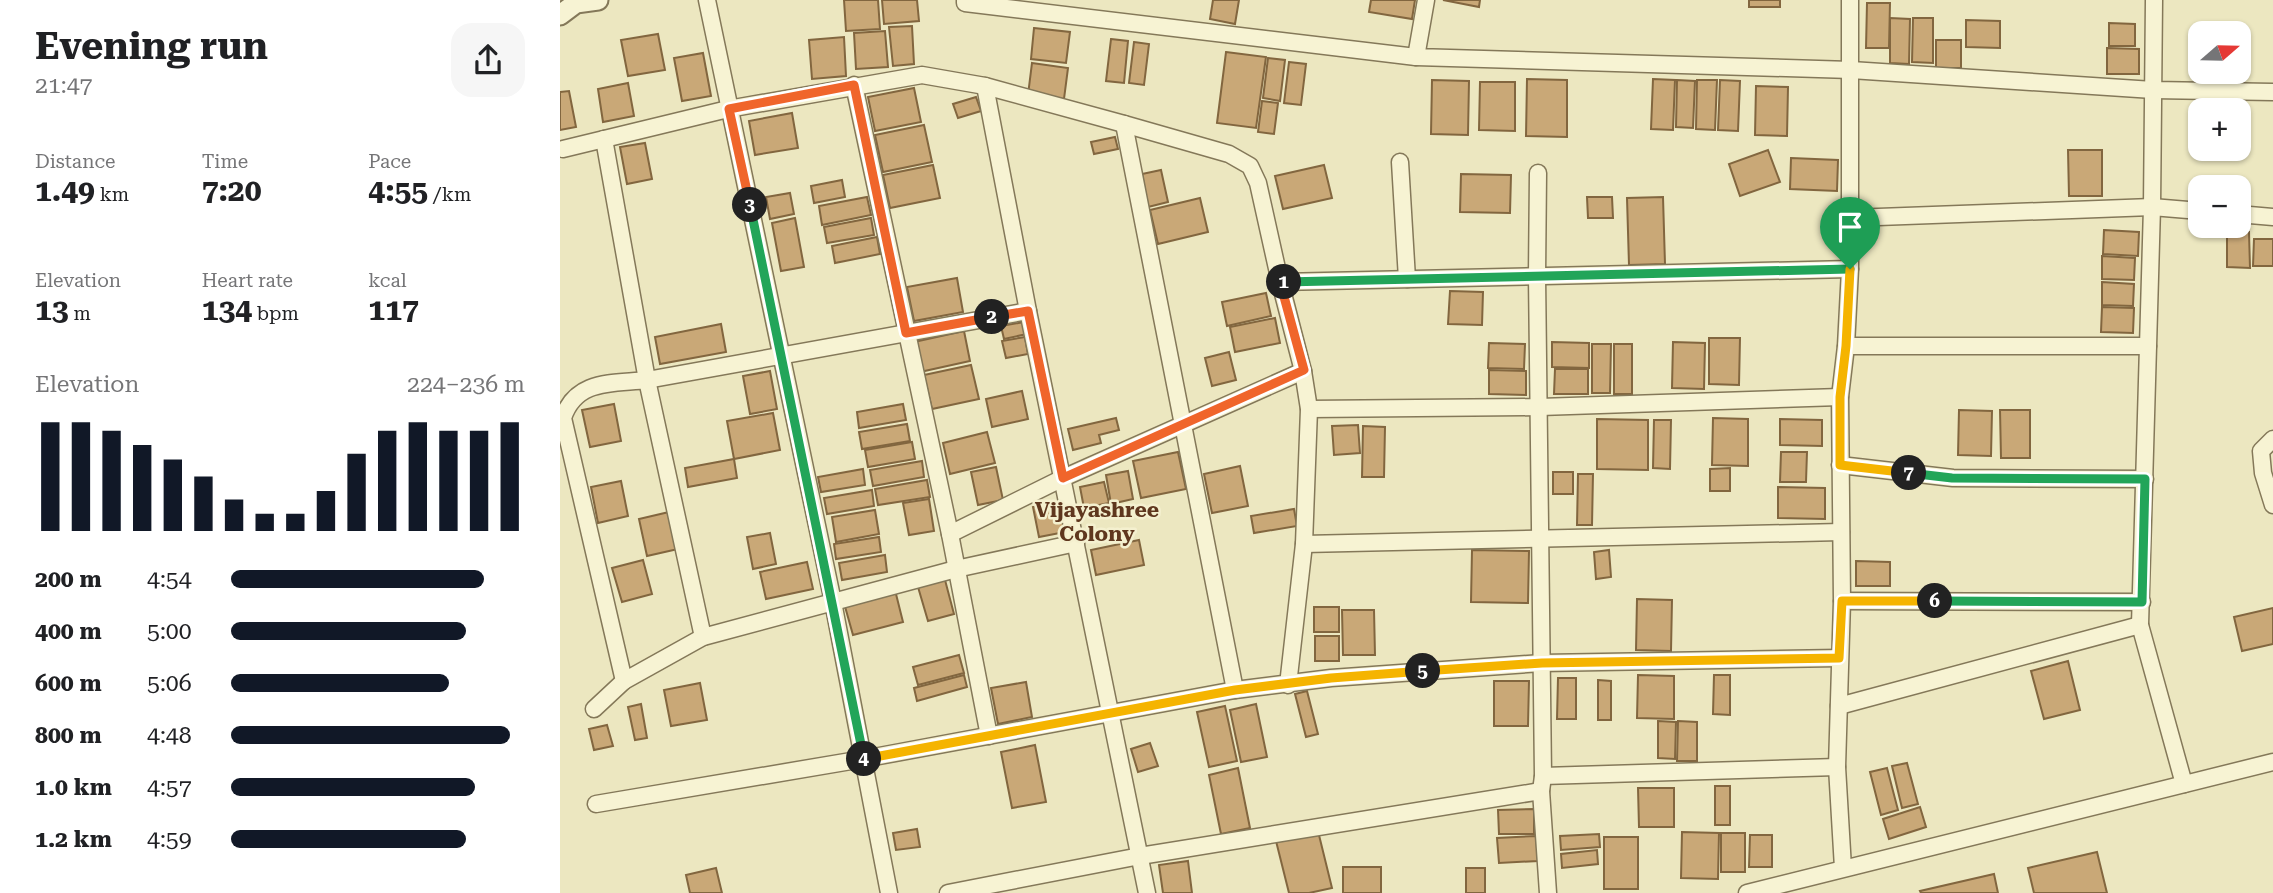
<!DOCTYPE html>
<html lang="en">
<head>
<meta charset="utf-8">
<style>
  :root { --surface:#fff; --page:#f6f6f6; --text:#202124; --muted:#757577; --accent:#111827 }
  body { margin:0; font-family:"Roboto Serif",serif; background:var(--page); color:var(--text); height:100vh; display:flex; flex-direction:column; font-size:26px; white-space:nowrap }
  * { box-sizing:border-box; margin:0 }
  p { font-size:23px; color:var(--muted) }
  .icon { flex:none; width:38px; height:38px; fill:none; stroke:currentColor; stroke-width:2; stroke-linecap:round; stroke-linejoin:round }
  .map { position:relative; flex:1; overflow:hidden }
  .details { display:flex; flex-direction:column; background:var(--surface); width:560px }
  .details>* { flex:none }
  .needle { width:46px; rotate:70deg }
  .tools { position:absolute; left:1628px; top:21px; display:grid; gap:14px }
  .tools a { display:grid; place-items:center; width:63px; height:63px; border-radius:14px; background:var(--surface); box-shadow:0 2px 5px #0004; font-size:35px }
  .pin { position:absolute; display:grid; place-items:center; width:60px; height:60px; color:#fff; margin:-72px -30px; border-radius:50% 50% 50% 0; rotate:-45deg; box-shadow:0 0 7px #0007 }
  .pin .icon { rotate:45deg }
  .km { position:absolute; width:35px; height:35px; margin:-18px; border-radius:50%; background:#222; color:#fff; font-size:19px; line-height:35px; text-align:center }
  .round { display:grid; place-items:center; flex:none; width:74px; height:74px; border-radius:21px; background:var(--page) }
  .summary { display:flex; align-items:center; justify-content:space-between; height:119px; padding:0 35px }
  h1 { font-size:38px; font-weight:700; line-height:52px }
  .stats { display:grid; grid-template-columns:repeat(3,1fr); gap:10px; height:119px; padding:7px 35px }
  .stats div { display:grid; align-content:center }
  .stats b { font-size:30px; font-weight:700 }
  .stats small { font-size:19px; font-weight:400 }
  .stats p { font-size:19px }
  .chart { height:196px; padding:14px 35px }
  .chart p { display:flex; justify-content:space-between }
  .chart svg { width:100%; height:126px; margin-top:7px; stroke:var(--accent); stroke-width:6 }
  ul { padding:0 35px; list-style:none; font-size:23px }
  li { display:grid; grid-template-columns:112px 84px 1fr; align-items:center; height:52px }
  li i { height:18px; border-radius:9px; background:var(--accent) }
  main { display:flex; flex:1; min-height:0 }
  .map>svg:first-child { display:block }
  .building { fill:#c9a877; stroke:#82663f; stroke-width:2 }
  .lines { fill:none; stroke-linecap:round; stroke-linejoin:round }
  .minor-casing { stroke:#847859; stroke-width:19 }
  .tertiary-casing { stroke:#847859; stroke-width:23 }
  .minor { stroke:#f7f3d3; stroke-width:16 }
  .tertiary { stroke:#f7f3d3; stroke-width:19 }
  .split-1-casing { stroke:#fff; stroke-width:14 }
  .split-2-casing { stroke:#fff; stroke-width:14 }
  .split-3-casing { stroke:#fff; stroke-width:14 }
  .split-4-casing { stroke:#fff; stroke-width:14 }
  .split-5-casing { stroke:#fff; stroke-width:14 }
  .split-6-casing { stroke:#fff; stroke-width:14 }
  .split-7-casing { stroke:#fff; stroke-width:14 }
  .split-8-casing { stroke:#fff; stroke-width:14 }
  .split-1 { stroke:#22a559; stroke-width:9 }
  .split-2 { stroke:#f0652b; stroke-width:9 }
  .split-3 { stroke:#f0652b; stroke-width:9 }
  .split-4 { stroke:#22a559; stroke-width:9 }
  .split-5 { stroke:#f5b400; stroke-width:9 }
  .split-6 { stroke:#f5b400; stroke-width:9 }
  .split-7 { stroke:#22a559; stroke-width:9 }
  .split-8 { stroke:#f5b400; stroke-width:9 }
  .labels { text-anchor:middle; stroke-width:5; stroke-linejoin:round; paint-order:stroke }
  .neighbourhood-label { font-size:21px; font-weight:bold; fill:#5f371e; stroke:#f4f0cf }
</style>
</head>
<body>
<main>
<section class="details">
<div class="summary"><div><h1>Evening run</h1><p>21:47</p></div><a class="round"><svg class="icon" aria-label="share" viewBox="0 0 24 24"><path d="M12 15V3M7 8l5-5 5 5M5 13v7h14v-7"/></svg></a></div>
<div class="stats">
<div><p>Distance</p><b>1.49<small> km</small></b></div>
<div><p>Time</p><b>7:20</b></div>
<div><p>Pace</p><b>4:55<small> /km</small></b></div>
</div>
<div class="stats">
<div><p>Elevation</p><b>13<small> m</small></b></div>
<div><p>Heart rate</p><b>134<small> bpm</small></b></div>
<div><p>kcal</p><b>117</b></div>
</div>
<div class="chart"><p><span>Elevation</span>224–236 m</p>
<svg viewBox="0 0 160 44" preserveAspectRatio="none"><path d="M5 44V6M15 44V6M25 44V9M35 44V14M45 44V19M55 44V25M65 44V33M75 44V38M85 44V38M95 44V30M105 44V17M115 44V9M125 44V6M135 44V9M145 44V9M155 44V6"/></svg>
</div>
<ul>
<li><b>200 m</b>4:54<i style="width:86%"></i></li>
<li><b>400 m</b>5:00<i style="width:80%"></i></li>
<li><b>600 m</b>5:06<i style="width:74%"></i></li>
<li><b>800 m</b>4:48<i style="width:95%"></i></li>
<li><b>1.0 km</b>4:57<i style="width:83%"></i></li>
<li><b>1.2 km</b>4:59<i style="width:80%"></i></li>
</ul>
</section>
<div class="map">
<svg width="1713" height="893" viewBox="0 0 1713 893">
  <rect width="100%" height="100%" fill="#ece7c0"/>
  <g class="building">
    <polygon points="284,0 318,0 320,29 286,31"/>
    <polygon points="322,0 357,0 359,21 324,24"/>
    <polygon points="653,0 679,0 675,24 650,19"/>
    <polygon points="811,0 855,0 852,19 809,12"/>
    <polygon points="883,0 920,0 919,7"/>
    <rect x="1189" y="0" width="31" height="7"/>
    <polygon points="1307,3 1330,3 1329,48 1306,48"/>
    <polygon points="1330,18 1350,19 1349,64 1330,63"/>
    <polygon points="1353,18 1373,18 1373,63 1352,62"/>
    <polygon points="1406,20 1440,21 1440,48 1406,47"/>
    <polygon points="1549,23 1575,24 1575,46 1549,46"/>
    <polygon points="352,26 354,64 333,66 329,27"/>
    <polygon points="474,28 510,32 506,63 471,59"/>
    <polygon points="325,31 328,67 296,69 294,33"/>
    <polygon points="98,34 105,70 68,76 61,40"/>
    <polygon points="284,37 286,76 252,79 249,40"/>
    <polygon points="551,39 568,41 564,83 546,81"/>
    <rect x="1376" y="40" width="25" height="28"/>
    <polygon points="574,42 589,44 584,85 569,83"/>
    <polygon points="1547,48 1579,49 1579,74 1547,74"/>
    <polygon points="666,52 706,57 696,128 657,123"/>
    <polygon points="143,53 151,96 122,101 114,58"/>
    <polygon points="708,58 725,60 720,101 703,98"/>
    <polygon points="729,62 746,64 741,105 724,103"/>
    <polygon points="472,63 508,68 504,99 468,95"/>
    <polygon points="967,79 1007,80 1007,137 966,136"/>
    <polygon points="1093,79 1115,80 1113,130 1091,129"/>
    <polygon points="872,80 909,81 908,135 871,134"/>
    <polygon points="1117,80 1135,81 1133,128 1116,127"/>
    <polygon points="1137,80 1157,80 1155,130 1136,129"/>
    <polygon points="1160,80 1180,81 1178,131 1158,130"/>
    <polygon points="920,82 955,82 955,131 919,130"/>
    <polygon points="68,83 74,116 43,122 38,89"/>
    <polygon points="1196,86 1228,87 1227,136 1195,135"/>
    <polygon points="354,88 361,122 315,131 308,97"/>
    <polygon points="9,91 16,127 0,130 0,92"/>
    <polygon points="416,97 421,111 398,118 393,104"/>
    <polygon points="702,101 718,103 714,134 698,132"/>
    <polygon points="232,113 238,148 195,155 189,121"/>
    <polygon points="364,125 372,162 323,172 315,135"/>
    <polygon points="555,137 558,149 534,154 531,142"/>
    <polygon points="85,143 92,179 67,184 60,147"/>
    <polygon points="1208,150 1220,182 1180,196 1169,164"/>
    <polygon points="1508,150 1542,150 1542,196 1509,196"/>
    <polygon points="1231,158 1278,160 1277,191 1230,189"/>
    <polygon points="373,165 380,198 330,208 323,175"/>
    <polygon points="764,165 772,198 723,209 715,176"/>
    <polygon points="601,170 608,202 588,207 582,174"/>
    <polygon points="901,174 951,175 950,213 900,212"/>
    <polygon points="282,180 285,197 254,203 251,186"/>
    <polygon points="230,193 234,214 210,219 206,197"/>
    <polygon points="307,197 311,215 262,225 259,206"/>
    <polygon points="1027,197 1052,197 1053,218 1028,218"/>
    <polygon points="1103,197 1105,264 1069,265 1067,198"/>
    <polygon points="640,198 648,232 598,244 590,210"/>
    <polygon points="235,218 244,267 221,271 212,223"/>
    <polygon points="311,218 314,235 267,243 264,227"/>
    <polygon points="1544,230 1579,232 1578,256 1543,254"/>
    <polygon points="1667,232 1689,232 1690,268 1667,267"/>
    <polygon points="317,237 320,254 275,263 272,246"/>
    <polygon points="1694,239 1713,239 1713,266 1693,266"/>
    <polygon points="1542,256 1575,258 1574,280 1542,279"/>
    <polygon points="397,278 403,312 354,321 347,287"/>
    <polygon points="1542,282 1574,284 1573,306 1542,305"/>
    <polygon points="890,291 923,292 922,325 888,324"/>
    <polygon points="706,293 711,316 667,326 662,302"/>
    <polygon points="1542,307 1574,308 1573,333 1541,332"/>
    <polygon points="715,318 720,343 675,352 670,327"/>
    <polygon points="464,322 467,334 444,339 441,326"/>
    <polygon points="161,324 166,352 100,364 95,337"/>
    <polygon points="404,331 410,361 360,372 354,342"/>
    <polygon points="465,337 468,354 446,358 442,341"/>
    <polygon points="1149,338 1180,338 1179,385 1149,384"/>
    <polygon points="992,342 1029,343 1029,368 992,367"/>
    <polygon points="1113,342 1145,343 1144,389 1112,388"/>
    <polygon points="929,343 965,344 964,369 928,368"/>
    <polygon points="1032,344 1051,344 1050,393 1032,393"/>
    <rect x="1054" y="344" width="18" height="50"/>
    <polygon points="669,352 676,380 652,386 645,358"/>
    <polygon points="411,365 419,399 372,409 364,375"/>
    <polygon points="995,369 1028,369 1028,394 994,394"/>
    <polygon points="929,370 966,371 966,395 929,394"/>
    <polygon points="210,371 217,409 190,414 183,376"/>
    <polygon points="462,391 468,419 432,427 426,399"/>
    <polygon points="54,404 61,441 30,447 22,410"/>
    <polygon points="343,404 346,420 299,428 297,412"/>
    <polygon points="1399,410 1432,411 1431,456 1398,455"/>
    <polygon points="1440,410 1470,410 1470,458 1441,458"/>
    <polygon points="213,413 220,450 174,459 167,421"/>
    <polygon points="556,418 559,430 539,435 541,443 513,450 508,429"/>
    <polygon points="1153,418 1188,419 1188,466 1152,465"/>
    <polygon points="1037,419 1088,420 1088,470 1037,469"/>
    <polygon points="1220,419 1262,420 1262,446 1220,445"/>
    <polygon points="1094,420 1111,420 1110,469 1093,468"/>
    <polygon points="347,424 350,441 302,449 299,432"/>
    <polygon points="798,425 800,453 774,455 772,426"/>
    <polygon points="803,426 825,427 824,477 802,477"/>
    <polygon points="427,432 435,463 390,474 383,443"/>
    <polygon points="352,442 355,459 308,467 305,450"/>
    <polygon points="618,452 626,489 581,498 573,461"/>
    <polygon points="1221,452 1247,452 1246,482 1220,482"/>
    <polygon points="174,459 177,478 128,487 125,468"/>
    <polygon points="362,461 364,477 313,486 310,470"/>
    <polygon points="680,466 688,506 652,513 644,474"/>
    <polygon points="436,467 443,500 418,505 411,472"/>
    <polygon points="1170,468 1170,491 1150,491 1150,469"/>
    <polygon points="303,469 305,485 261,492 258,477"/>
    <polygon points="568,471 573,499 551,504 546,475"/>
    <rect x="993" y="472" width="20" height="22"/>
    <polygon points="1018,474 1033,474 1032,525 1017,525"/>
    <polygon points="367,480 370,497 318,505 315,489"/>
    <polygon points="61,481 68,516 38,523 31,487"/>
    <polygon points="544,482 549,503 524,508 520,487"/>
    <polygon points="1218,487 1265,488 1265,519 1218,518"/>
    <polygon points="312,490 314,506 267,514 264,498"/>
    <polygon points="369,499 374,531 349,535 343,503"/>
    <polygon points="499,502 505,532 479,537 473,507"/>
    <polygon points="734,509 737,526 694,533 691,516"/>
    <polygon points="315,510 319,534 276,542 272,517"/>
    <polygon points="109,512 118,549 87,556 79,519"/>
    <polygon points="210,533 216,564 193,569 187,537"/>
    <polygon points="319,537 321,552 276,559 274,544"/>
    <polygon points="579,540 584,565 536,575 531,550"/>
    <polygon points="912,550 969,551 968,603 911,602"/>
    <polygon points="1049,550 1051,577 1036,579 1034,552"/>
    <polygon points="325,555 327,572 282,580 279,563"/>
    <polygon points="83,560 92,594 62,602 52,568"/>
    <polygon points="1296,561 1330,562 1330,586 1296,586"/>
    <polygon points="247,562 253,589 206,599 200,572"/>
    <polygon points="385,580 394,614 368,621 358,587"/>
    <polygon points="335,590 343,622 293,635 284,603"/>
    <polygon points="1077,599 1112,600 1111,651 1076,650"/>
    <rect x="754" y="607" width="25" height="25"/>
    <polygon points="1713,608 1713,644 1682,651 1674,617"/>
    <polygon points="782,610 814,610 815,655 783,655"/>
    <rect x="755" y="636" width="24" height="25"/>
    <polygon points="399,655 404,673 358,685 353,667"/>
    <polygon points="1508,661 1520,710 1484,719 1471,671"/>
    <polygon points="404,675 407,687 357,701 354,688"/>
    <polygon points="1078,675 1114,676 1114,719 1077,718"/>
    <polygon points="1154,675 1170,675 1170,715 1153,714"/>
    <polygon points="998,678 1016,678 1016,719 997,719"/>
    <polygon points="1038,680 1051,681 1051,720 1038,720"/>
    <polygon points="934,681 969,681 968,726 934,726"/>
    <polygon points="466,682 472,717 438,724 431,688"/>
    <polygon points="140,683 147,720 111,726 104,690"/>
    <polygon points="747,691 758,734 746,737 735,694"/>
    <polygon points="81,704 87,738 75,740 68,707"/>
    <polygon points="696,704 707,757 681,762 670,710"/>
    <polygon points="665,706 677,761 649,767 637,712"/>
    <polygon points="1098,721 1116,722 1115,759 1098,758"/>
    <polygon points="1118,721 1137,722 1137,761 1117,761"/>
    <polygon points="47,725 53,746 34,750 29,729"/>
    <polygon points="590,743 598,766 578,772 571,749"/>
    <polygon points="475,745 486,802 452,808 441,752"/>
    <polygon points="1347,763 1358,804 1342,808 1332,766"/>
    <polygon points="678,768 690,828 661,834 649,775"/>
    <polygon points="1327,768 1338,810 1321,815 1310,772"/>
    <rect x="1155" y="786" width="15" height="39"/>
    <polygon points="1078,788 1114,788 1114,827 1079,827"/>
    <polygon points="1360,807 1366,827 1329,839 1323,819"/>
    <polygon points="974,809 974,834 939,834 938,810"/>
    <polygon points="357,829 360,847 336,850 333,833"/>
    <polygon points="758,831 772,888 749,893 729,893 716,841"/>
    <polygon points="1122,832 1159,833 1158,879 1121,878"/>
    <rect x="1161" y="833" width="24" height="39"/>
    <polygon points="1039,834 1040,847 1001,850 1000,836"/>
    <polygon points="1190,835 1212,835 1212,867 1189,867"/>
    <polygon points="976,836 978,861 939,863 937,838"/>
    <rect x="1044" y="837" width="34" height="52"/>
    <polygon points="1037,850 1038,864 1002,868 1001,854"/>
    <polygon points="1537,852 1547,893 1474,893 1468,868"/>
    <polygon points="628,861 632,893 603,893 599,865"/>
    <rect x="783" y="867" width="38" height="26"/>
    <polygon points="156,868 162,893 130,893 126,875"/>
    <rect x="906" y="868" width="19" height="25"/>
    <polygon points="1434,874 1438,893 1361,893 1360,891"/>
  </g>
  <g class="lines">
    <defs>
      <g id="minor">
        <polyline points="147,0 273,602 329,893"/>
        <polyline points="405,0 405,3 856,57"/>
        <polyline points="866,0 856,57 1291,70 1593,90 1713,92"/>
        <polyline points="1594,0 1592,207 1580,625 1624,784"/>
        <polyline points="294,85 390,534 429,736"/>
        <polyline points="425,86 468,311 587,893"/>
        <polyline points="564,124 675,690"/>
        <polyline points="44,139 87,380 143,637"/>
        <polyline points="3,149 168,109 362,75 425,86 564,124 669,154 690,166 698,183 720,282 743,371 749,409 744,544 728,685"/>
        <polyline points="840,162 847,279"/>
        <polyline points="978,173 977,276 983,776 981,791 988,893"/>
        <polyline points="1678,214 1713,217"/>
        <polyline points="1291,218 1592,207 1640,211"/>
        <polyline points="720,282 1290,269"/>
        <polyline points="1286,346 1588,346"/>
        <polyline points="749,409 980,407 1280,397"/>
        <polyline points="1713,439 1701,451 1703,473 1713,505"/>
        <polyline points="1280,465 1393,478 1585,479"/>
        <polyline points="390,534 503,478 743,371"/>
        <polyline points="744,544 1281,532"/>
        <polyline points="1282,601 1582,602"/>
        <path d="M64,681L3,418C16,379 52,384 87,380L468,311"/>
        <polyline points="1279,706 1580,625"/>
        <polyline points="34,709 64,681 143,637 396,569 516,543"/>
        <polyline points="983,776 1277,767"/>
        <polyline points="36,804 303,759 675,690 771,678 982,663 1279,658"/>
        <polyline points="1283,868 1277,767 1282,601 1280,397 1286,346 1290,269 1290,0"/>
        <polyline points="388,893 580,856 981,791"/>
        <polyline points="1187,893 1713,762"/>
      </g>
      <polyline id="tertiary" points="0,15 16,3 38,0"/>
    </defs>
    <use href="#minor" class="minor-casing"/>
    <use href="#tertiary" class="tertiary-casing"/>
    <use href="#minor" class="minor"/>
    <use href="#tertiary" class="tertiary"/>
  </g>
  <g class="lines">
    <defs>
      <polyline id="split-1" points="724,282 1290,269"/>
      <polyline id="split-2" points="432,317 468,311 503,478 744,370 720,282 724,282"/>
      <polyline id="split-3" points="190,205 169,109 294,85 346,333 432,317"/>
      <polyline id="split-4" points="190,205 304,759"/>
      <polyline id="split-5" points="304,759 675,690 771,678 863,671"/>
      <polyline id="split-6" points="863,671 982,663 1279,658 1282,601 1375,601"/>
      <polyline id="split-7" points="1349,473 1392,478 1585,479 1582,602 1375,601"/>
      <polyline id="split-8" points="1290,269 1286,346 1280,397 1280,465 1349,473"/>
    </defs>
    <use href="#split-1" class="split-1-casing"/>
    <use href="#split-2" class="split-2-casing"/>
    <use href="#split-3" class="split-3-casing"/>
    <use href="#split-4" class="split-4-casing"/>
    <use href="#split-5" class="split-5-casing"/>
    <use href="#split-6" class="split-6-casing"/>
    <use href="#split-7" class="split-7-casing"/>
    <use href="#split-8" class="split-8-casing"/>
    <use href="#split-1" class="split-1"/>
    <use href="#split-2" class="split-2"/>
    <use href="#split-3" class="split-3"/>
    <use href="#split-4" class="split-4"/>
    <use href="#split-5" class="split-5"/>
    <use href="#split-6" class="split-6"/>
    <use href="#split-7" class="split-7"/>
    <use href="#split-8" class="split-8"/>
  </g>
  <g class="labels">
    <g class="neighbourhood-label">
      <text x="537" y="517">Vijayashree<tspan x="537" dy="24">Colony</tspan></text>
    </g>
  </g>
</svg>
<div class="tools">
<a><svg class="needle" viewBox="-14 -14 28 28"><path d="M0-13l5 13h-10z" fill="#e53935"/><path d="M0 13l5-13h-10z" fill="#757577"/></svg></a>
<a>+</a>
<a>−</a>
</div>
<div class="pin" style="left:1290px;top:269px;background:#1e9e55"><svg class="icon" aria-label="arrive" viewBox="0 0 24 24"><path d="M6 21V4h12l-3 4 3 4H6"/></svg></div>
<b class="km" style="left:724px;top:282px">1</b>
<b class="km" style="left:432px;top:317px">2</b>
<b class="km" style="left:190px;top:205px">3</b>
<b class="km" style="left:304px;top:759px">4</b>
<b class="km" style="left:863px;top:671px">5</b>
<b class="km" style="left:1375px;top:601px">6</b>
<b class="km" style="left:1349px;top:473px">7</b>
</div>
</main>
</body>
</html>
